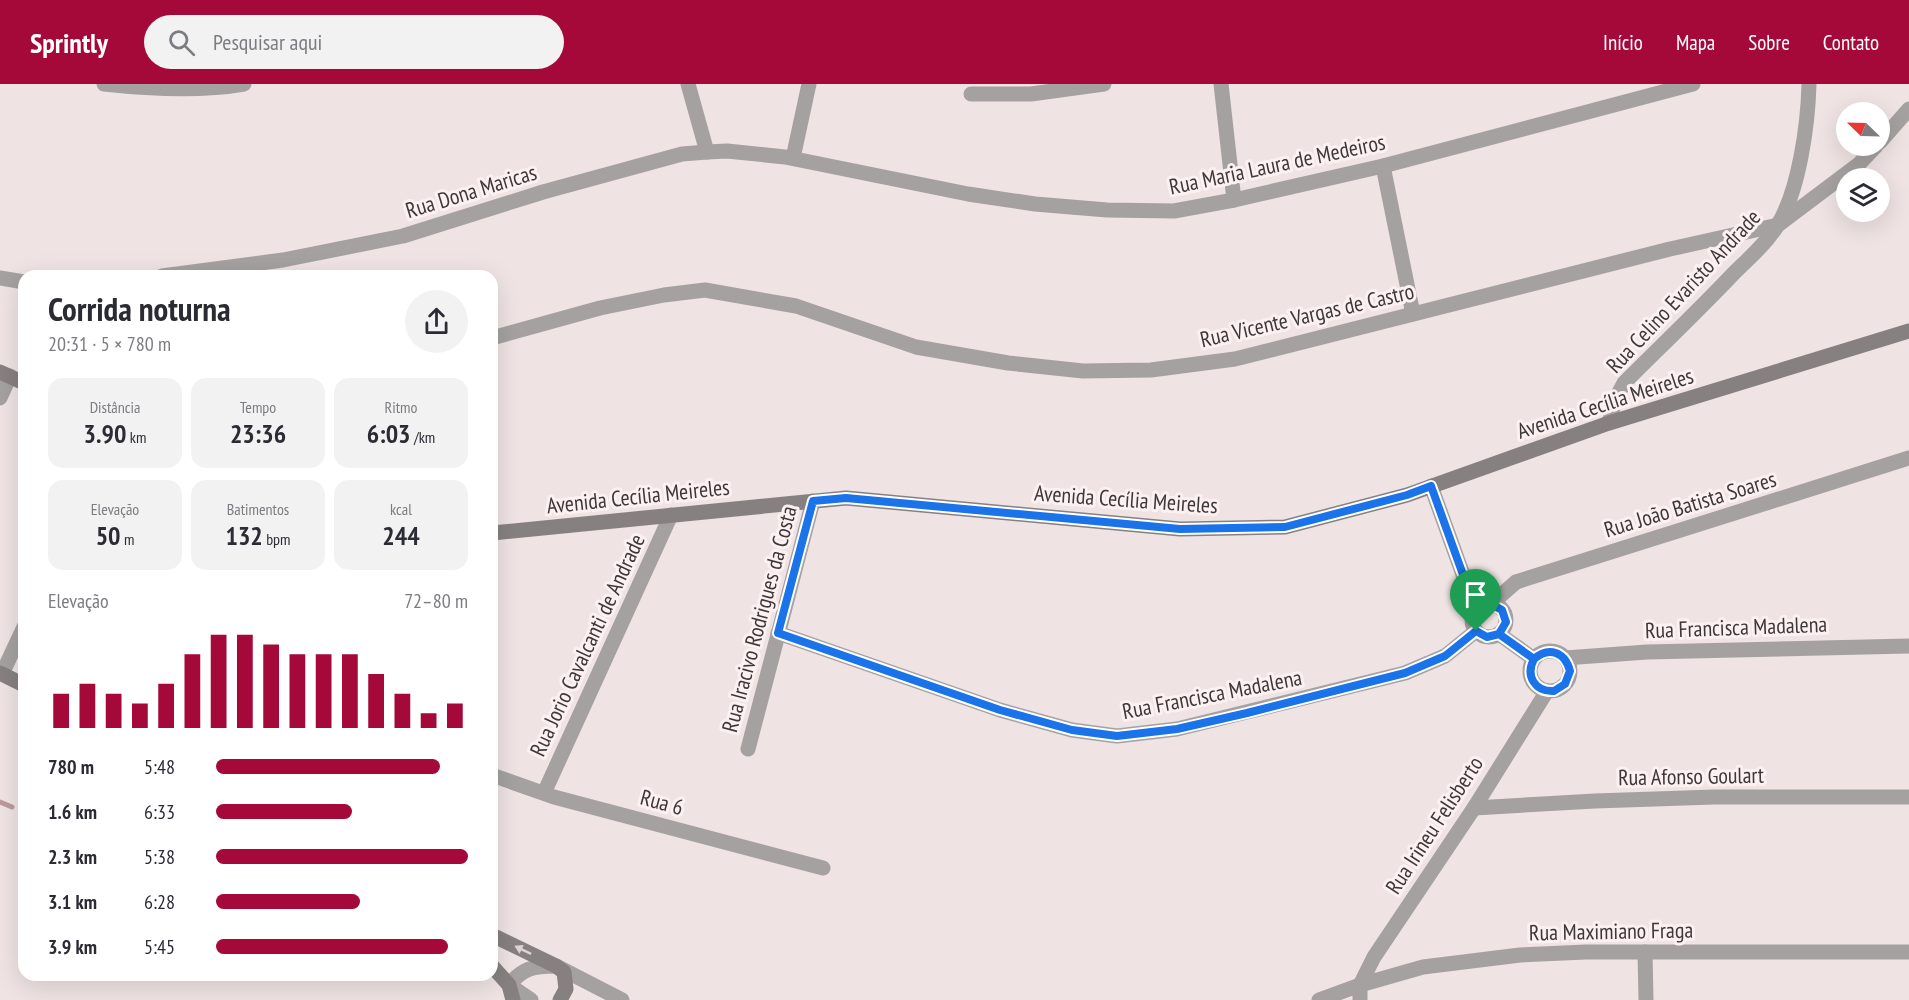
<!DOCTYPE html>
<html lang="pt">
<head>
<meta charset="utf-8">
<style>
  :root { --surface:#fff; --page:#f2f2f3; --text:#2b2b33; --muted:#7c7c81; --accent:#a4093a }
  body { margin:0; font-family:"PT Sans Narrow",sans-serif; background:var(--page); color:var(--text); height:100vh; display:flex; flex-direction:column; font-size:22px; white-space:nowrap }
  * { box-sizing:border-box; margin:0 }
  p { font-size:20px; color:var(--muted) }
  .icon { flex:none; width:33px; height:33px; fill:none; stroke:currentColor; stroke-width:2; stroke-linecap:round; stroke-linejoin:round }
  .map { position:relative; flex:1; overflow:hidden }
  .drawer { position:absolute; left:18px; top:186px; width:480px; height:711px; display:flex; flex-direction:column; background:var(--surface); border-radius:18px; box-shadow:0 6px 24px #0002 }
  .drawer>* { flex:none }
  .needle { width:39px; rotate:293deg }
  .buttons { position:absolute; left:1836px; top:18px; display:grid; gap:12px }
  .buttons a { display:grid; place-items:center; width:54px; height:54px; border-radius:50%; background:var(--surface); box-shadow:0 6px 24px #0002; font-size:30px }
  .pin { position:absolute; display:grid; place-items:center; width:51px; height:51px; color:#fff; margin:-62px -26px; border-radius:50% 50% 50% 0; rotate:-45deg; box-shadow:0 0 6px #0007 }
  .pin .icon { rotate:45deg }
  .round { display:grid; place-items:center; flex:none; width:63px; height:63px; border-radius:32px; background:var(--page) }
  .overview { display:flex; align-items:center; justify-content:space-between; height:102px; padding:0 30px }
  h1 { font-size:33px; font-weight:600; line-height:45px }
  .stats { display:grid; grid-template-columns:repeat(3,1fr); gap:9px; height:102px; padding:6px 30px }
  .stats div { display:grid; align-content:center; border-radius:15px; background:var(--page); text-align:center }
  .stats b { font-size:26px; font-weight:600 }
  .stats small { font-size:16px; font-weight:400 }
  .stats p { font-size:16px }
  .chart { height:168px; padding:12px 30px }
  .chart p { display:flex; justify-content:space-between }
  .chart svg { width:100%; height:108px; margin-top:6px; stroke:var(--accent); stroke-width:6 }
  ul { padding:0 30px; list-style:none; font-size:20px }
  li { display:grid; grid-template-columns:96px 72px 1fr; align-items:center; height:45px }
  li i { height:15px; border-radius:8px; background:var(--accent) }
  header { display:flex; align-items:center; gap:36px; box-sizing:border-box; height:84px; padding:0 30px; background:var(--accent); color:#fff }
  header strong { font-size:28px }
  nav { display:flex; gap:33px; margin-inline-start:auto; font-size:21px }
  .search { width:420px; height:54px; background:var(--page); display:flex; align-items:center; gap:15px; box-sizing:border-box; padding:0 21px; border-radius:33px; color:var(--muted); font-size:22px }
  .map>svg:first-child { display:block }
  .lines { fill:none; stroke-linecap:round; stroke-linejoin:round }
  .stream { stroke:#bd999c; stroke-width:5 }
  .street { stroke:#a6a1a1; stroke-width:15 }
  .secondary { stroke:#878080; stroke-width:15 }
  .oneway { fill:#dfd4d5 }
  .route-casing { stroke:#fff; stroke-width:12 }
  .route { stroke:#1a73e8; stroke-width:8 }
  .labels { text-anchor:middle; stroke-width:6; stroke-linejoin:round; paint-order:stroke }
  .street-label { font-size:22px; fill:#3e3939; stroke:#fcf0f1 }
</style>
</head>
<body>
<header>
<strong>Sprintly</strong>
<div class="search"><svg class="icon" aria-label="search" viewBox="0 0 24 24"><circle cx="10" cy="10" r="6"/><path d="M15 15l6 6"/></svg>Pesquisar aqui</div>
<nav><a>Início</a><a>Mapa</a><a>Sobre</a><a>Contato</a></nav>
</header>
<div class="map">
<svg width="1909" height="916" viewBox="0 0 1909 916">
  <rect width="100%" height="100%" fill="#efe3e3"/>
  <g class="lines">
    <polyline class="stream" points="0,718 12,723"/>
    <g class="street">
      <path d="M104,0C150,5 199,8 244,0"/>
      <polyline points="688,0 707,68"/>
      <polyline points="1221,0 1234,116"/>
      <polyline points="971,10 1031,10 1104,0"/>
      <polyline points="1880,58 1909,25"/>
      <polyline points="793,74 809,0"/>
      <polyline points="1383,82 1413,230"/>
      <polyline points="162,192 283,176 403,152 543,108 682,70 707,68 727,67 785,73 968,110 1035,120 1107,126 1174,127 1234,116 1383,82 1693,0"/>
      <polyline points="0,194 24,198"/>
      <polyline points="492,254 600,224 664,211 705,206 796,222 916,263 1008,279 1083,287 1151,286 1235,275 1670,165 1778,141 1859,80 1876,62"/>
      <polyline points="0,314 10,292"/>
      <path d="M1609,339L1615,316L1624,299C1661,262 1698,227 1734,189C1749,174 1766,160 1777,142C1799,108 1808,40 1809,0"/>
      <polyline points="1431,402 1470,510 1479,523"/>
      <circle cx="1489" cy="536" r="17"/>
      <polyline points="1491,520 1516,498 1909,374"/>
      <polyline points="778,549 1000,626 1072,646 1117,652 1177,645 1405,589 1445,572 1476,547"/>
      <polyline points="1499,550 1534,575"/>
      <circle cx="1550" cy="587" r="20"/>
      <polyline points="1565,574 1647,568 1909,562"/>
      <polyline points="2,590 24,543"/>
      <polyline points="748,665 813,417"/>
      <polyline points="492,691 554,713 823,784"/>
      <polyline points="544,709 671,431"/>
      <polyline points="1474,724 1595,717 1714,713 1909,713"/>
      <polyline points="1645,868 1646,916"/>
      <path d="M531,916L509,901C523,884 533,882 556,882L622,916"/>
      <polyline points="1319,916 1360,901 1423,883 1520,871 1586,868 1909,868"/>
      <polyline points="1360,916 1360,901 1374,873 1474,724 1547,607"/>
    </g>
    <g class="secondary">
      <polyline points="0,288 24,299"/>
      <polyline points="492,449 846,414 1180,445 1285,443 1407,411 1609,339 1909,247"/>
      <polyline points="0,589 24,601"/>
      <polyline points="492,851 556,882 564,888 566,905 560,916"/>
      <polyline points="492,882 509,901 513,916"/>
    </g>
  </g>
  <defs><path id="oneway-solid" d="M-6-.8H1V-3.2L6.5 0L1 3.2V.8H-6Z" transform="scale(1.5)"/></defs>
  <use class="oneway" href="#oneway-solid" transform="translate(523 866) rotate(-154)"/>
  <g class="lines">
    <defs>
      <path id="route" d="M1476,547L1445,572L1405,589L1247,629L1177,645L1117,652L1072,646L1000,626L778,549L813,417L846,414L1180,445L1233,444L1285,443L1407,411L1431,402L1470,510L1479,523L1491,520L1502,526L1506,538L1499,550L1534,575C1525,592 1535,608 1554,607L1565,600L1570,587C1565,568 1549,562 1534,575L1499,550L1487,553L1476,547"/>
    </defs>
    <use href="#route" class="route-casing"/>
    <use href="#route" class="route"/>
  </g>
  <g class="labels">
    <g class="street-label">
      <text transform="translate(1277 80) rotate(-12)" y="8">Rua Maria Laura de Medeiros</text>
      <text transform="translate(471 107) rotate(-17)" y="8">Rua Dona Maricas</text>
      <text transform="translate(1683 207) rotate(-47)" y="8">Rua Celino Evaristo Andrade</text>
      <text transform="translate(1307 231) rotate(-13)" y="8">Rua Vicente Vargas de Castro</text>
      <text transform="translate(1605 319) rotate(-18)" y="8">Avenida Cecília Meireles</text>
      <text transform="translate(638 412) rotate(-6)" y="8">Avenida Cecília Meireles</text>
      <text transform="translate(1126 415) rotate(4)" y="8">Avenida Cecília Meireles</text>
      <text transform="translate(1690 420) rotate(-17)" y="8">Rua João Batista Soares</text>
      <text transform="translate(759 535) rotate(-75)" y="8">Rua Iracivo Rodrigues da Costa</text>
      <text transform="translate(1736 543) rotate(-2)" y="8">Rua Francisca Madalena</text>
      <text transform="translate(587 561) rotate(-65)" y="8">Rua Jorio Cavalcanti de Andrade</text>
      <text transform="translate(1212 610) rotate(-11)" y="8">Rua Francisca Madalena</text>
      <text transform="translate(1691 692) rotate(-1)" y="8">Rua Afonso Goulart</text>
      <text transform="translate(662 718) rotate(15)" y="8">Rua 6</text>
      <text transform="translate(1434 741) rotate(-57)" y="8">Rua Irineu Felisberto</text>
      <text transform="translate(1611 847) rotate(-1)" y="8">Rua Maximiano Fraga</text>
    </g>
  </g>
</svg>
<div class="buttons">
<a><svg class="needle" viewBox="-14 -14 28 28"><path d="M0-13l5 13h-10z" fill="#e53935"/><path d="M0 13l5-13h-10z" fill="#7c7c81"/></svg></a>
<a><svg class="icon" aria-label="layers" viewBox="0 0 24 24"><path d="M12 4l9 5-9 5-9-5zM3 14l9 5 9-5"/></svg></a>
</div>
<div class="pin" style="left:1476px;top:547px;background:#1e9e55"><svg class="icon" aria-label="arrive" viewBox="0 0 24 24"><path d="M6 21V4h12l-3 4 3 4H6"/></svg></div>
<section class="drawer">
<div class="overview"><div><h1>Corrida noturna</h1><p>20:31 · 5 × 780 m</p></div><a class="round"><svg class="icon" aria-label="share" viewBox="0 0 24 24"><path d="M12 15V3M7 8l5-5 5 5M5 13v7h14v-7"/></svg></a></div>
<div class="stats">
<div><p>Distância</p><b>3.90<small> km</small></b></div>
<div><p>Tempo</p><b>23:36</b></div>
<div><p>Ritmo</p><b>6:03<small> /km</small></b></div>
</div>
<div class="stats">
<div><p>Elevação</p><b>50<small> m</small></b></div>
<div><p>Batimentos</p><b>132<small> bpm</small></b></div>
<div><p>kcal</p><b>244</b></div>
</div>
<div class="chart"><p><span>Elevação</span>72–80 m</p>
<svg viewBox="0 0 160 44" preserveAspectRatio="none"><path d="M5 44V30M15 44V26M25 44V30M35 44V34M45 44V26M55 44V14M65 44V6M75 44V6M85 44V10M95 44V14M105 44V14M115 44V14M125 44V22M135 44V30M145 44V38M155 44V34"/></svg>
</div>
<ul>
<li><b>780 m</b>5:48<i style="width:89%"></i></li>
<li><b>1.6 km</b>6:33<i style="width:54%"></i></li>
<li><b>2.3 km</b>5:38<i style="width:100%"></i></li>
<li><b>3.1 km</b>6:28<i style="width:57%"></i></li>
<li><b>3.9 km</b>5:45<i style="width:92%"></i></li>
</ul>
</section>
</div>
</body>
</html>
